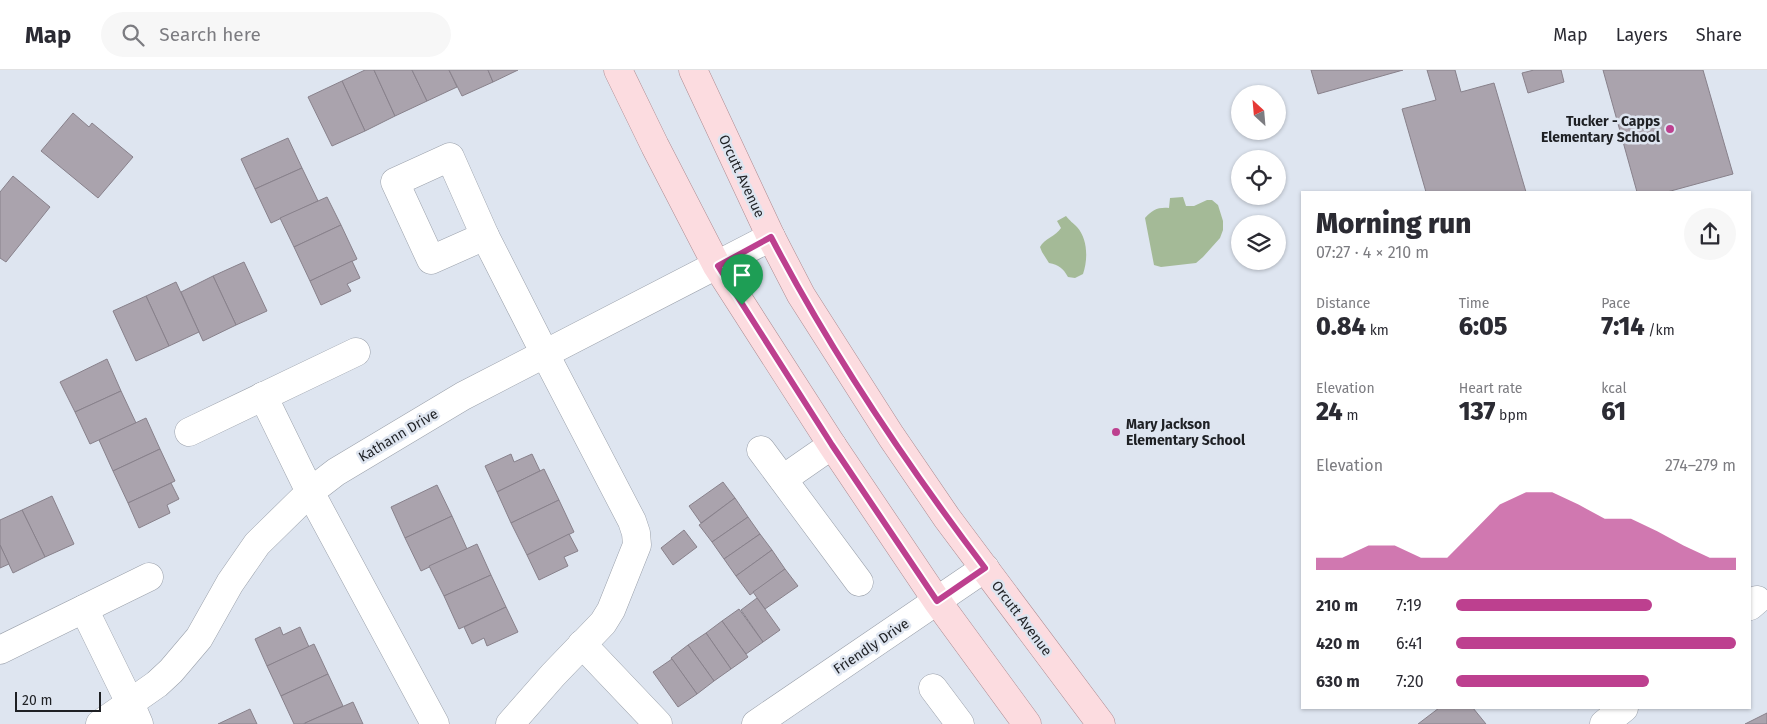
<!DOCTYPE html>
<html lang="en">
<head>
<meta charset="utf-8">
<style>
  :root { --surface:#fff; --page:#f7f7f7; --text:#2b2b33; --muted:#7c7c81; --line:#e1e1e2; --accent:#bd408f }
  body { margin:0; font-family:"Fira Sans",sans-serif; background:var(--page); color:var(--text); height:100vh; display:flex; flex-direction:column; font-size:19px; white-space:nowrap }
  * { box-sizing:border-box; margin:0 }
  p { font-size:16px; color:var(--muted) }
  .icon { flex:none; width:28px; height:28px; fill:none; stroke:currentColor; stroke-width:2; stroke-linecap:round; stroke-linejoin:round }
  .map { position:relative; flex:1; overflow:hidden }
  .drawer { position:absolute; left:1301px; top:121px; width:450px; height:518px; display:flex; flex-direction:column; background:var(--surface); border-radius:0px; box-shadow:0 1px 4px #0004 }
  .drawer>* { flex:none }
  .needle { width:32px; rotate:334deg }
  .buttons { position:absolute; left:1231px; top:15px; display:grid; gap:10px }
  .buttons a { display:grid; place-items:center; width:55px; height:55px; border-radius:50%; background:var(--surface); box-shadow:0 1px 4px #0004; font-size:25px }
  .scale { position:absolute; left:15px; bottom:12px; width:86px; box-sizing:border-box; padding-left:5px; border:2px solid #1e2024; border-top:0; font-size:14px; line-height:18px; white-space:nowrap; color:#1e2024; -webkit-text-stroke:4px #dee5f0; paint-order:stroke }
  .pin { position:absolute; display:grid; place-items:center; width:42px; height:42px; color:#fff; margin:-51px -21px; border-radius:50% 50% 50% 0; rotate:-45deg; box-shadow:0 0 5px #0007 }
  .pin .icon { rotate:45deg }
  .round { display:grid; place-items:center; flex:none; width:52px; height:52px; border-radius:26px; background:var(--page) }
  .headline { display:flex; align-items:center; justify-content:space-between; height:85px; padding:0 15px }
  h1 { font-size:28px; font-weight:800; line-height:38px }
  .figures { display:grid; grid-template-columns:repeat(3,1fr); gap:8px; height:85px; padding:5px 15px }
  .figures div { display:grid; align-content:center }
  .figures b { font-size:25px; font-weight:800 }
  .figures small { font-size:14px; font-weight:400 }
  .figures p { font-size:14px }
  .chart { height:140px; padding:10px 15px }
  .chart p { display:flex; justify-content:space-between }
  .chart svg { width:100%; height:90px; margin-top:5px; fill:var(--accent); opacity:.7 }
  ul { padding:0 15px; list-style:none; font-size:16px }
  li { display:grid; grid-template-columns:80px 60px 1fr; align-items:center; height:38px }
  li i { height:12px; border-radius:6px; background:var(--accent) }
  header { display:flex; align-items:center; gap:30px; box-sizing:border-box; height:70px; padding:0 25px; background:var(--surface); border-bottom:1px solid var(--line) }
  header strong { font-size:24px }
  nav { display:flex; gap:28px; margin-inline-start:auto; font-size:18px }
  .search { width:350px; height:45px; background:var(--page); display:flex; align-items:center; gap:12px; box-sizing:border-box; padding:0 18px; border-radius:28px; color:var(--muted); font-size:19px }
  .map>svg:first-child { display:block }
  .green { fill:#a4ba97 }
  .building { fill:#aaa3ad; stroke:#88818b }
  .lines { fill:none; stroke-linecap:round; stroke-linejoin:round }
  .minor-casing { stroke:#9ba1ab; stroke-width:29 }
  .major-casing { stroke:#ad8b91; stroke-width:29 }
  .minor { stroke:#fff; stroke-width:28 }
  .major { stroke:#fcdce0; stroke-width:28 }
  .route-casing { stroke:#fff; stroke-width:10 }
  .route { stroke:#bd408f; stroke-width:6 }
  .poi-dot { fill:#bd408f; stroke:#dee5f0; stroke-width:2 }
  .labels { text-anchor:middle; stroke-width:5; stroke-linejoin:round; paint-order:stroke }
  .poi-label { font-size:14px; font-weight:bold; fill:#1e2024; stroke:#dee5f0; text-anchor:end }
  .street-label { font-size:14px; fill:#1e2024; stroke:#dee5f0 }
</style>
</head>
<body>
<header>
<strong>Map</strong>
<div class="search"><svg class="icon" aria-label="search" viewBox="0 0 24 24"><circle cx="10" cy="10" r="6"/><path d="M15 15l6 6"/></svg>Search here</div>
<nav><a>Map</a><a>Layers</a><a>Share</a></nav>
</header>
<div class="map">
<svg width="1767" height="654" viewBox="0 0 1767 654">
  <rect width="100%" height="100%" fill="#dee5f0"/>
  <g class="green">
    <path d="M1183,127L1186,136H1194L1207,130H1212L1218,135L1223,151V160L1220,168L1203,187L1196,193L1161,197L1154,195L1145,148C1152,140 1158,137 1169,138L1170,128Z"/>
    <path d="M1066,146C1070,151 1073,153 1077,157C1088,169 1088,190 1083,204L1075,208L1068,207C1063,198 1059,195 1049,193L1042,182L1040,177C1044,169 1056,166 1061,158L1057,151Z"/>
  </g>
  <g class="building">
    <polygon points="365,0 374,0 395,46 365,61 342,11"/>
    <polygon points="374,0 412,0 427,31 395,46"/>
    <polygon points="412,0 449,0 457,17 427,31"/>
    <polygon points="449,0 488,0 493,12 462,26"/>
    <polygon points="488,0 518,0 493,12"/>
    <polygon points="1311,0 1403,0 1318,24"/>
    <polygon points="1427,0 1455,0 1461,22 1494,13 1526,122 1426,122 1402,39 1436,30"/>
    <polygon points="1534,0 1561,0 1564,12 1528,23 1522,3"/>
    <polygon points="1603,0 1703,0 1733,104 1667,122 1637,122"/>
    <polygon points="342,11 365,61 332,76 308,27"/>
    <polygon points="73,43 89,57 92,53 133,87 98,128 41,81"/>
    <polygon points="288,68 302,98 255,119 241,89"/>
    <polygon points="302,98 318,131 271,153 255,119"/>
    <polygon points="13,106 50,137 6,192 0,188 0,122"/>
    <polygon points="327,127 341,155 294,177 280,148"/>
    <polygon points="341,155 357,189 310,211 294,177"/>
    <polygon points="352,191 360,208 347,214 351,221 321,235 310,211"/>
    <polygon points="244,192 267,241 236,255 213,206"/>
    <polygon points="213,206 236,255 203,271 181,222"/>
    <polygon points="176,212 199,262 169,276 146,226"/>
    <polygon points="146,226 169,276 136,291 113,241"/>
    <polygon points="107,289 121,321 75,342 60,312"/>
    <polygon points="121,321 136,353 90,374 75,342"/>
    <polygon points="146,348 160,379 113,401 99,370"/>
    <polygon points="160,379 175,411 128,433 113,401"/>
    <polygon points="511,384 514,392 532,384 540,401 497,422 485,396"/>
    <polygon points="544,399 559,430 511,453 497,422"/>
    <polygon points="723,412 735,428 701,453 689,436"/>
    <polygon points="171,413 179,429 167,435 170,443 139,458 128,433"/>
    <polygon points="437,415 452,446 405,468 391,437"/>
    <polygon points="52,426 74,474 45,487 22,440"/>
    <polygon points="735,428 748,447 712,472 699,455"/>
    <polygon points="559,430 574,462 527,485 511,453"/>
    <polygon points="22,440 45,487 13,503 0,475 0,450"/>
    <polygon points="452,446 467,479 421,501 405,468"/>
    <polygon points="748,447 760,464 724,489 712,472"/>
    <polygon points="684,460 697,477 673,495 661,478"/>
    <polygon points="569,464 578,481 564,487 568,496 539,510 527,485"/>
    <polygon points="760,464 772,480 736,506 724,489"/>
    <polygon points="477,474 491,505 444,526 429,496"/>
    <polygon points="0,475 9,494 0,498"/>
    <polygon points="772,480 785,499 750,525 736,506"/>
    <polygon points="785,499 798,516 765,539 753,522"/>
    <polygon points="491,505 506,537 459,559 444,526"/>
    <polygon points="757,528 780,560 763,572 741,540"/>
    <polygon points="506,537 518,562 487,576 484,568 472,574 464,557"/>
    <polygon points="739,539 763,572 746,584 722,551"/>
    <polygon points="722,551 748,587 731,599 706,563"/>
    <polygon points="280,557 283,565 300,557 309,577 267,596 255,569"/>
    <polygon points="706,563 731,599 714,611 688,575"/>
    <polygon points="314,574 328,604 281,626 267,596"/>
    <polygon points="688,575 714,611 697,624 671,588"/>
    <polygon points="672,589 697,624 678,637 653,602"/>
    <polygon points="328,604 343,636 303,654 294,654 281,626"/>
    <polygon points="353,632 363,654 305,654 305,653"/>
    <polygon points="1439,638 1473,638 1486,654 1418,654"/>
    <polygon points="250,639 257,654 218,654"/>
    <polygon points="1767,643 1767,654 1745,654"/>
  </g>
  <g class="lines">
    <defs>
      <g id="minor">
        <polygon points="450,87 485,166 431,190 395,112"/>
        <polyline points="485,166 545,284 632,451 636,463 637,475 611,540 603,553 553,605 510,654"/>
        <polyline points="263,326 310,422 435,654"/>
        <polyline points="189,362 356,282"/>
        <polyline points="761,380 859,512"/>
        <polyline points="783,409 832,375"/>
        <polyline points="1750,536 1757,530"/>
        <polyline points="84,539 130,633 139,654"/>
        <polyline points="582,574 658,654"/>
        <polyline points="0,580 149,507"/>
        <polyline points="933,618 960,654"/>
        <polyline points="100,654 157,614 171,601 199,568 230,513 257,474 310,422 336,402 463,326 771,167"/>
        <polyline points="756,654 985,498"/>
        <polyline points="1604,654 1624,638"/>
      </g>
      <g id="major">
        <polyline points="618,0 655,76 717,196 832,375 937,531 1027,654"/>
        <polyline points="693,0 771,167 801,225 891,366 947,448 1101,654"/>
      </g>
    </defs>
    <use href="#minor" class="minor-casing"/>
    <use href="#major" class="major-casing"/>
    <use href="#minor" class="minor"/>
    <use href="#major" class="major"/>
  </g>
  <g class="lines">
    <defs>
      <path id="route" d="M771,167C831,282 907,395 985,498L937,531L832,375L718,196Z"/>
    </defs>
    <use href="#route" class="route-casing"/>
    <use href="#route" class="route"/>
  </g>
  <g class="poi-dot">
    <circle cx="1670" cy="59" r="5"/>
    <circle cx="1116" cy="362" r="5"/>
  </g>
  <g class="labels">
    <g class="poi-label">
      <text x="1660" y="56">Tucker - Capps<tspan x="1660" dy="16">Elementary School</tspan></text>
      <text x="1126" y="359" text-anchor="start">Mary Jackson<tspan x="1126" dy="16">Elementary School</tspan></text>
    </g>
    <g class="street-label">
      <text transform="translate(742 106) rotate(65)" y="5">Orcutt Avenue</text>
      <text transform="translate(398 365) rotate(-31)" y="5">Kathann Drive</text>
      <text transform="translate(1022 548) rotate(53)" y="5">Orcutt Avenue</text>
      <text transform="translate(871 576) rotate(-34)" y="5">Friendly Drive</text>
    </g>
  </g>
</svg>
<div class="buttons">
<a><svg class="needle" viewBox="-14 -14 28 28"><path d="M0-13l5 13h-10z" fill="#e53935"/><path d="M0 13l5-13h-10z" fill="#7c7c81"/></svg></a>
<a><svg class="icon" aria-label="locate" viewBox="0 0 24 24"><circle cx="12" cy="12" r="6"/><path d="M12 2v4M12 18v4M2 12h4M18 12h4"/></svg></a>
<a><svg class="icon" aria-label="layers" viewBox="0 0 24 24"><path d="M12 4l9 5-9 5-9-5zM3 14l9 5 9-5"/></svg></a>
</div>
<div class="scale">20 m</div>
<div class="pin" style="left:742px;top:235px;background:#1e9e55"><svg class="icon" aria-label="arrive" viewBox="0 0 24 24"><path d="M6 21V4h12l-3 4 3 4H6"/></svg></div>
<section class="drawer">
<div class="headline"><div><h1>Morning run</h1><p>07:27 · 4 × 210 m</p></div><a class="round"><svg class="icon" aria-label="share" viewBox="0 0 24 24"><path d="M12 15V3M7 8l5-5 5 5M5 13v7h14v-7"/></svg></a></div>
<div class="figures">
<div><p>Distance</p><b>0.84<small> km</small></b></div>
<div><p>Time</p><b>6:05</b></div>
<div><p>Pace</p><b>7:14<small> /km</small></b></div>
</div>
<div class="figures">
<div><p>Elevation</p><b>24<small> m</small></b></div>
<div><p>Heart rate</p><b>137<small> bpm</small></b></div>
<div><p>kcal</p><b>61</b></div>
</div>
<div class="chart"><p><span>Elevation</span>274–279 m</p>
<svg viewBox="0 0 160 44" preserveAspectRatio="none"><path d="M0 44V38L10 38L20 32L30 32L40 38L50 38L60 25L70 12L80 6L90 6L100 12L110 19L120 19L130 25L140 32L150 38L160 38V44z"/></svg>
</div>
<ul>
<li><b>210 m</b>7:19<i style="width:70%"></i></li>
<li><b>420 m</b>6:41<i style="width:100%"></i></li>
<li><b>630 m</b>7:20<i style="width:69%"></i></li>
</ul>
</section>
</div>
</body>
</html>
